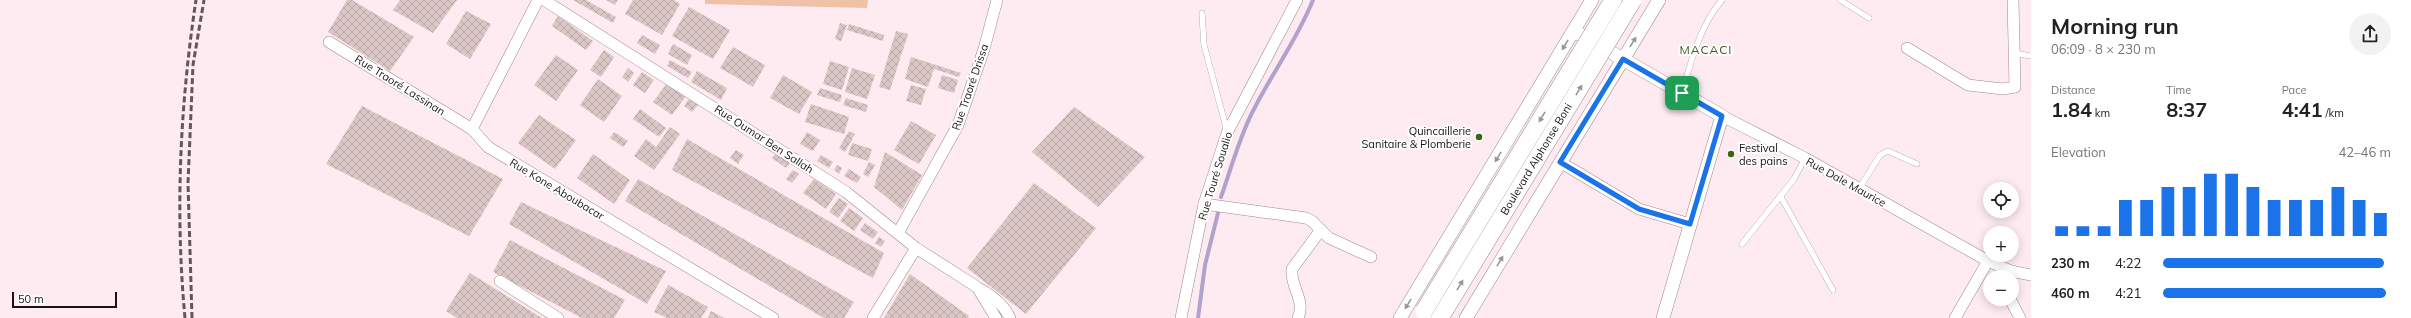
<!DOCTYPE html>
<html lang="en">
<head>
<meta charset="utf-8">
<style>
  :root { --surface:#fff; --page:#f2f2f2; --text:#222; --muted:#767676; --accent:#1a73e8 }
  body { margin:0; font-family:Mulish,sans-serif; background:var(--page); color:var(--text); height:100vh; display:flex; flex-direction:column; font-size:15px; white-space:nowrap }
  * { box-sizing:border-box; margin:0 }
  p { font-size:13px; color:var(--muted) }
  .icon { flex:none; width:22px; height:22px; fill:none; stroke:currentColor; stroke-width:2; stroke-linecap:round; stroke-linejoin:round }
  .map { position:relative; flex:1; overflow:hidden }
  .side { display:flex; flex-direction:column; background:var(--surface); width:380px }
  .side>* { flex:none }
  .buttons { position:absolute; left:1983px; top:182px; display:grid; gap:8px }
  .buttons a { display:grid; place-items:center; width:36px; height:36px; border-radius:50%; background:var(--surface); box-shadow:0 2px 10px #0003; font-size:20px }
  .scale { position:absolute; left:12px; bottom:10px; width:105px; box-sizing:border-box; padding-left:4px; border:2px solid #191315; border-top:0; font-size:11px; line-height:14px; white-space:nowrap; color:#191315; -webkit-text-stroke:3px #fefefe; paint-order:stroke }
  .pin { position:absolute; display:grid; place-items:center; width:34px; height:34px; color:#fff; margin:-17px; border-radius:8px; box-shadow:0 2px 6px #0006 }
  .round { display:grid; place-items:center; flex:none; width:42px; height:42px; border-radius:21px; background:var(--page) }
  .summary { display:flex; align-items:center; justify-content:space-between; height:68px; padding:0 20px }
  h1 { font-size:22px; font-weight:700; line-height:30px }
  .figures { display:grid; grid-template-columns:repeat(3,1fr); gap:6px; height:68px; padding:4px 20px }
  .figures div { display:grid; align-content:center }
  .figures b { font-size:20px; font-weight:700 }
  .figures small { font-size:11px; font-weight:400 }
  .figures p { font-size:11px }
  .chart { height:112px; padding:8px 20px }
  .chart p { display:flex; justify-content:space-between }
  .chart svg { width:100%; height:72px; margin-top:4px; stroke:var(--accent); stroke-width:6 }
  ul { padding:0 20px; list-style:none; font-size:13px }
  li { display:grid; grid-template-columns:64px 48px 1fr; align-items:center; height:30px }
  li i { height:10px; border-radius:5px; background:var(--accent) }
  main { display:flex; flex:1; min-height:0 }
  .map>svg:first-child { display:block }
  .pitch { fill:#eec1a8 }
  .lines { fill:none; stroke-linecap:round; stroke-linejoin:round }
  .stream { stroke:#b0a2cd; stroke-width:4 }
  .building { fill:url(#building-cross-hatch) }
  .service-casing { stroke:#9b898f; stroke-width:6 }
  .minor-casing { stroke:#9b898f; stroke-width:12 }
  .tertiary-casing { stroke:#9b898f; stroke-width:14 }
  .service { stroke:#fff; stroke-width:5.5 }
  .minor { stroke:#fff; stroke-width:11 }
  .tertiary { stroke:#fff; stroke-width:13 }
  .rail { stroke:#61575a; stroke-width:3; stroke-dasharray:6 3; stroke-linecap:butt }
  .primary-bridge-casing { stroke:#9b898f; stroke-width:18; stroke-linecap:butt }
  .primary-bridge { stroke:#fff; stroke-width:17 }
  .oneway { fill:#989596 }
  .route-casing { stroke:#fff; stroke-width:8 }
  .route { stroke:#1a73e8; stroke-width:5 }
  .poi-dot { fill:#3c621b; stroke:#fefefe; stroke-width:1.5 }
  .labels { text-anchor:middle; stroke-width:4; stroke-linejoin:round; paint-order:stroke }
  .street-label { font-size:11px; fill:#191315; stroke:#fefefe }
  .poi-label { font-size:11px; fill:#191315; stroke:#fefefe; text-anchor:end }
  .neighbourhood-label { font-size:12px; letter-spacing:1px; fill:#395b1c; stroke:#fefefe }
</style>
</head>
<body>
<main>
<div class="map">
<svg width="2031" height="318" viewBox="0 0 2031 318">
  <defs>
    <pattern id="building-cross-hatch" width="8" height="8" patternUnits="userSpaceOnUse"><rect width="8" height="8" fill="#dac6c4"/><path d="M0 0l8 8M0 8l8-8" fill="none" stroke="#baa9a8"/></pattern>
  </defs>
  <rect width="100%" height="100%" fill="#feebf2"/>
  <polygon class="pitch" points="705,0 868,0 867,8 705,4"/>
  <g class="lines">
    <g class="stream">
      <path d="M1221,197C1231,169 1239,138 1253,111C1272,73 1297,40 1313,0"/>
      <polyline points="1198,318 1205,265 1218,213"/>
    </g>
  </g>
  <g class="building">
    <polygon points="347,0 352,0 414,37 390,71 328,32"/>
    <polygon points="400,0 457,0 433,33 393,10"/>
    <polygon points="573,0 586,0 616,17 613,23"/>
    <polygon points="606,0 618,0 615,5"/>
    <polygon points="633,0 674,0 680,4 662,35 625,14"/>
    <polygon points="689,7 730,30 713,59 672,36"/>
    <polygon points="466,11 491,24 470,59 446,44"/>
    <polygon points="558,16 593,41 586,50 552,26"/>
    <polygon points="840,23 847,25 841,41 835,39"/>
    <polygon points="849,24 884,35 883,41 847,30"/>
    <polygon points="896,31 908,34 890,90 879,87"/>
    <polygon points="642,35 660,45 655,54 637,43"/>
    <polygon points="673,44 692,55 687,65 668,54"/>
    <polygon points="733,47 765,65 753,87 720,68"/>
    <polygon points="604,50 614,57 601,77 590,70"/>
    <polygon points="556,55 578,70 556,101 534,85"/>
    <polygon points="911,57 961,73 959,77 934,69 928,87 905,79"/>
    <polygon points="670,60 692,72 688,78 667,66"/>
    <polygon points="830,61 849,67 842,90 823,84"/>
    <polygon points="628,68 634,73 628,82 622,77"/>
    <polygon points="852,68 875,75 867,99 845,92"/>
    <polygon points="697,71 727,88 721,100 691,82"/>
    <polygon points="642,72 654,80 645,93 633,85"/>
    <polygon points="783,75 812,92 799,114 770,98"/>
    <polygon points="942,75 958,80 954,93 938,88"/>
    <polygon points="598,79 622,96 604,122 580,105"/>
    <polygon points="667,83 686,96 672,115 653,102"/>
    <polygon points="911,85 926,89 921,105 906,101"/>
    <polygon points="820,88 842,95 840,102 817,95"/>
    <polygon points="846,98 868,105 866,112 843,105"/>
    <polygon points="689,99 698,105 692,112 684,106"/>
    <polygon points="811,104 849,117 844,134 805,122"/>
    <polygon points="362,106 503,179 469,236 326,164"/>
    <polygon points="1074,107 1145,157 1098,207 1032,152"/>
    <polygon points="640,109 666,128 659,137 633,119"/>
    <polygon points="539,115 576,140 555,169 518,143"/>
    <polygon points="911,121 936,135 919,164 894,150"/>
    <polygon points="670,127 680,134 654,170 634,156 646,139 656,147"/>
    <polygon points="849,131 855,134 845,152 839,148"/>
    <polygon points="614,132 628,141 623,147 610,138"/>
    <polygon points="807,132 820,140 813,151 800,144"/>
    <polygon points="687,139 884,253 873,278 672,170"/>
    <polygon points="852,143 872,149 868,161 848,155"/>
    <polygon points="736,150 744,155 738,164 730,158"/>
    <polygon points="885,152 922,175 902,210 874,187"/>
    <polygon points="776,153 790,162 786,168 772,158"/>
    <polygon points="593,154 630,180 614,204 577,178"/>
    <polygon points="821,155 833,162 829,168 817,161"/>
    <polygon points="869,162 875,165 868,177 863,174"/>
    <polygon points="837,165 842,168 839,174 834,170"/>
    <polygon points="849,169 861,177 857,183 844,176"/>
    <polygon points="793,170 799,174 792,183 786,179"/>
    <polygon points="638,179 854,302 844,318 824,318 625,201"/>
    <polygon points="814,179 836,194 826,209 803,193"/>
    <polygon points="1034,183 1096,228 1026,314 967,268"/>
    <polygon points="839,198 848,204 838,218 829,212"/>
    <polygon points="521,202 666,271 647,304 509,224"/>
    <polygon points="849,208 863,218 854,231 840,221"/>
    <polygon points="865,223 878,232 873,239 860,230"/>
    <polygon points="879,237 885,241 881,247 875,243"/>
    <polygon points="510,240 625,300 614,318 582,318 493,272"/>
    <polygon points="470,273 542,318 457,318 446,311"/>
    <polygon points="910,274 969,316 968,318 884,318"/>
    <polygon points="668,285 708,307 701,318 667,318 654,312"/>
    <polygon points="711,311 724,318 708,318"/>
  </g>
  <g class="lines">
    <defs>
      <g id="service">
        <polyline points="1840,0 1869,18"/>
        <polyline points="1202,13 1204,45 1227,131"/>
        <polyline points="2014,53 2031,56"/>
        <path d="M1682,92C1692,60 1699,27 1722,0"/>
        <polyline points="1859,189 1880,155 1888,151 1917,164"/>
        <polyline points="1781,197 1833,290"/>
        <polyline points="1742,244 1794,179 1805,158"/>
      </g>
      <g id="minor">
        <polyline points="538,0 472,129 488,147 773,318"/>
        <polyline points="544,0 846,192 916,248 977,287 996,318"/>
        <polyline points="329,42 472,129"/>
        <polyline points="1907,48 1968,85 2003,89 2015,87 2013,0"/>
        <polyline points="1722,116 1805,158 1988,261 2011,271 2031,275"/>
        <polyline points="1560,162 1639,209 1690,224"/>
        <polyline points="1204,204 1306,218 1312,221 1329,238 1371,257"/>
        <polyline points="898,233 958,125 984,49 997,0"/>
        <polyline points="500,281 558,318"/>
        <path d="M980,289C993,296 1004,305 1010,318"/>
        <polyline points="2010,299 2020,318"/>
        <polyline points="873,318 916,248"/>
        <polyline points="1181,318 1204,204 1227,133 1297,0"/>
        <path d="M1298,318C1306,300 1290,287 1292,269L1320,231"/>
        <polyline points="1955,318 1988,261"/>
      </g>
      <g id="tertiary">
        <polyline points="1574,31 1722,116 1663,318"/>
        <polyline points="1400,318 1592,0"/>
        <polyline points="1466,318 1659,0"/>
      </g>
    </defs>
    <use href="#service" class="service-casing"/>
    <use href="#minor" class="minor-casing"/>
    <use href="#tertiary" class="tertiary-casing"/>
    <use href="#service" class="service"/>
    <use href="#minor" class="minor"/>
    <use href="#tertiary" class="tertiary"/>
    <g class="rail">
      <path d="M185,318C175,212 180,105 196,0"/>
      <polyline points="192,318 188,183 193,65 204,0"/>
    </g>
    <defs>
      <g id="primary-bridge">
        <polyline points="1424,311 1613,0"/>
        <polyline points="1440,318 1633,0"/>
      </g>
    </defs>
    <use href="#primary-bridge" class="primary-bridge-casing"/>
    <use href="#primary-bridge" class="primary-bridge"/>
  </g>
  <defs><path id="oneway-solid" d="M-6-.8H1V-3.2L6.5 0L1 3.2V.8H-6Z"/></defs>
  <g class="oneway">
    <use href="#oneway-solid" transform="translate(1633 42) rotate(-58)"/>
    <use href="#oneway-solid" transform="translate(1565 45) rotate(121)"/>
    <use href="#oneway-solid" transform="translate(1579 90) rotate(-59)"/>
    <use href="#oneway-solid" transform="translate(1542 117) rotate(121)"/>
    <use href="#oneway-solid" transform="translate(1498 157) rotate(121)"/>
    <use href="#oneway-solid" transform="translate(1500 261) rotate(-59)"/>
    <use href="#oneway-solid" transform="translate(1460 285) rotate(-59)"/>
    <use href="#oneway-solid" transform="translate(1408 304) rotate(121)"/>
  </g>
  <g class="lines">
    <defs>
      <polygon id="route" points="1623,59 1722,116 1690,224 1639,209 1560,162"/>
    </defs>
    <use href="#route" class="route-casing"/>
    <use href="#route" class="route"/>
  </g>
  <g class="poi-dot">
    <circle cx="1479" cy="137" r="4"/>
    <circle cx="1731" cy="154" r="4"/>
  </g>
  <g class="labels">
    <g class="street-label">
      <text transform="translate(400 85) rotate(32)" y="4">Rue Traoré Lassinan</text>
      <text transform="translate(970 87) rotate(-71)" y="4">Rue Traoré Drissa</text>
      <text transform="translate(764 139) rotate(33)" y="4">Rue Oumar Ben Sallah</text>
      <text transform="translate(1536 159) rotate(-59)" y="4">Boulevard Alphonse Boni</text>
      <text transform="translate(1215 176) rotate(-73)" y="4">Rue Touré Soualio</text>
      <text transform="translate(1846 182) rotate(29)" y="4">Rue Dale Maurice</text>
      <text transform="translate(557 189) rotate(31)" y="4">Rue Kone Aboubacar</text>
    </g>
    <g class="poi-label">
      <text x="1471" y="135">Quincaillerie<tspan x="1471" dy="13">Sanitaire &amp; Plomberie</tspan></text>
      <text x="1739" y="152" text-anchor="start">Festival<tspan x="1739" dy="13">des pains</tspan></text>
    </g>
    <g class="neighbourhood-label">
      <text x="1706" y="54">MACACI</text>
    </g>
  </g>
</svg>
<div class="buttons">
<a><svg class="icon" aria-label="locate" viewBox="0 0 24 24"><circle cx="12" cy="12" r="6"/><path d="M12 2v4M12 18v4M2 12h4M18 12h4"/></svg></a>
<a>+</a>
<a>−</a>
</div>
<div class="scale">50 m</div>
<div class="pin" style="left:1682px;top:93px;background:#1e9e55"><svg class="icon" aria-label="arrive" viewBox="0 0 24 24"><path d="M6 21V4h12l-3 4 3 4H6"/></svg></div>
</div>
<section class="side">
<div class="summary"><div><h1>Morning run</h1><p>06:09 · 8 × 230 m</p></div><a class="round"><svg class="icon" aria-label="share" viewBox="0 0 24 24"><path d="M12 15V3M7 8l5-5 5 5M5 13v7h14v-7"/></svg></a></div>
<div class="figures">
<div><p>Distance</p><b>1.84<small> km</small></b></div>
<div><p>Time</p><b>8:37</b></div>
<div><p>Pace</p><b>4:41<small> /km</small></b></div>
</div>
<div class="chart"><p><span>Elevation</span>42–46 m</p>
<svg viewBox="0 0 160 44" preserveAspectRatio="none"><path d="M5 44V38M15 44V38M25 44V38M35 44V22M45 44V22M55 44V14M65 44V14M75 44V6M85 44V6M95 44V14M105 44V22M115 44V22M125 44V22M135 44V14M145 44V22M155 44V30"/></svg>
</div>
<ul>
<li><b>230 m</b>4:22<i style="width:97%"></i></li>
<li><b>460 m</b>4:21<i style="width:98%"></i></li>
</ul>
</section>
</main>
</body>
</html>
